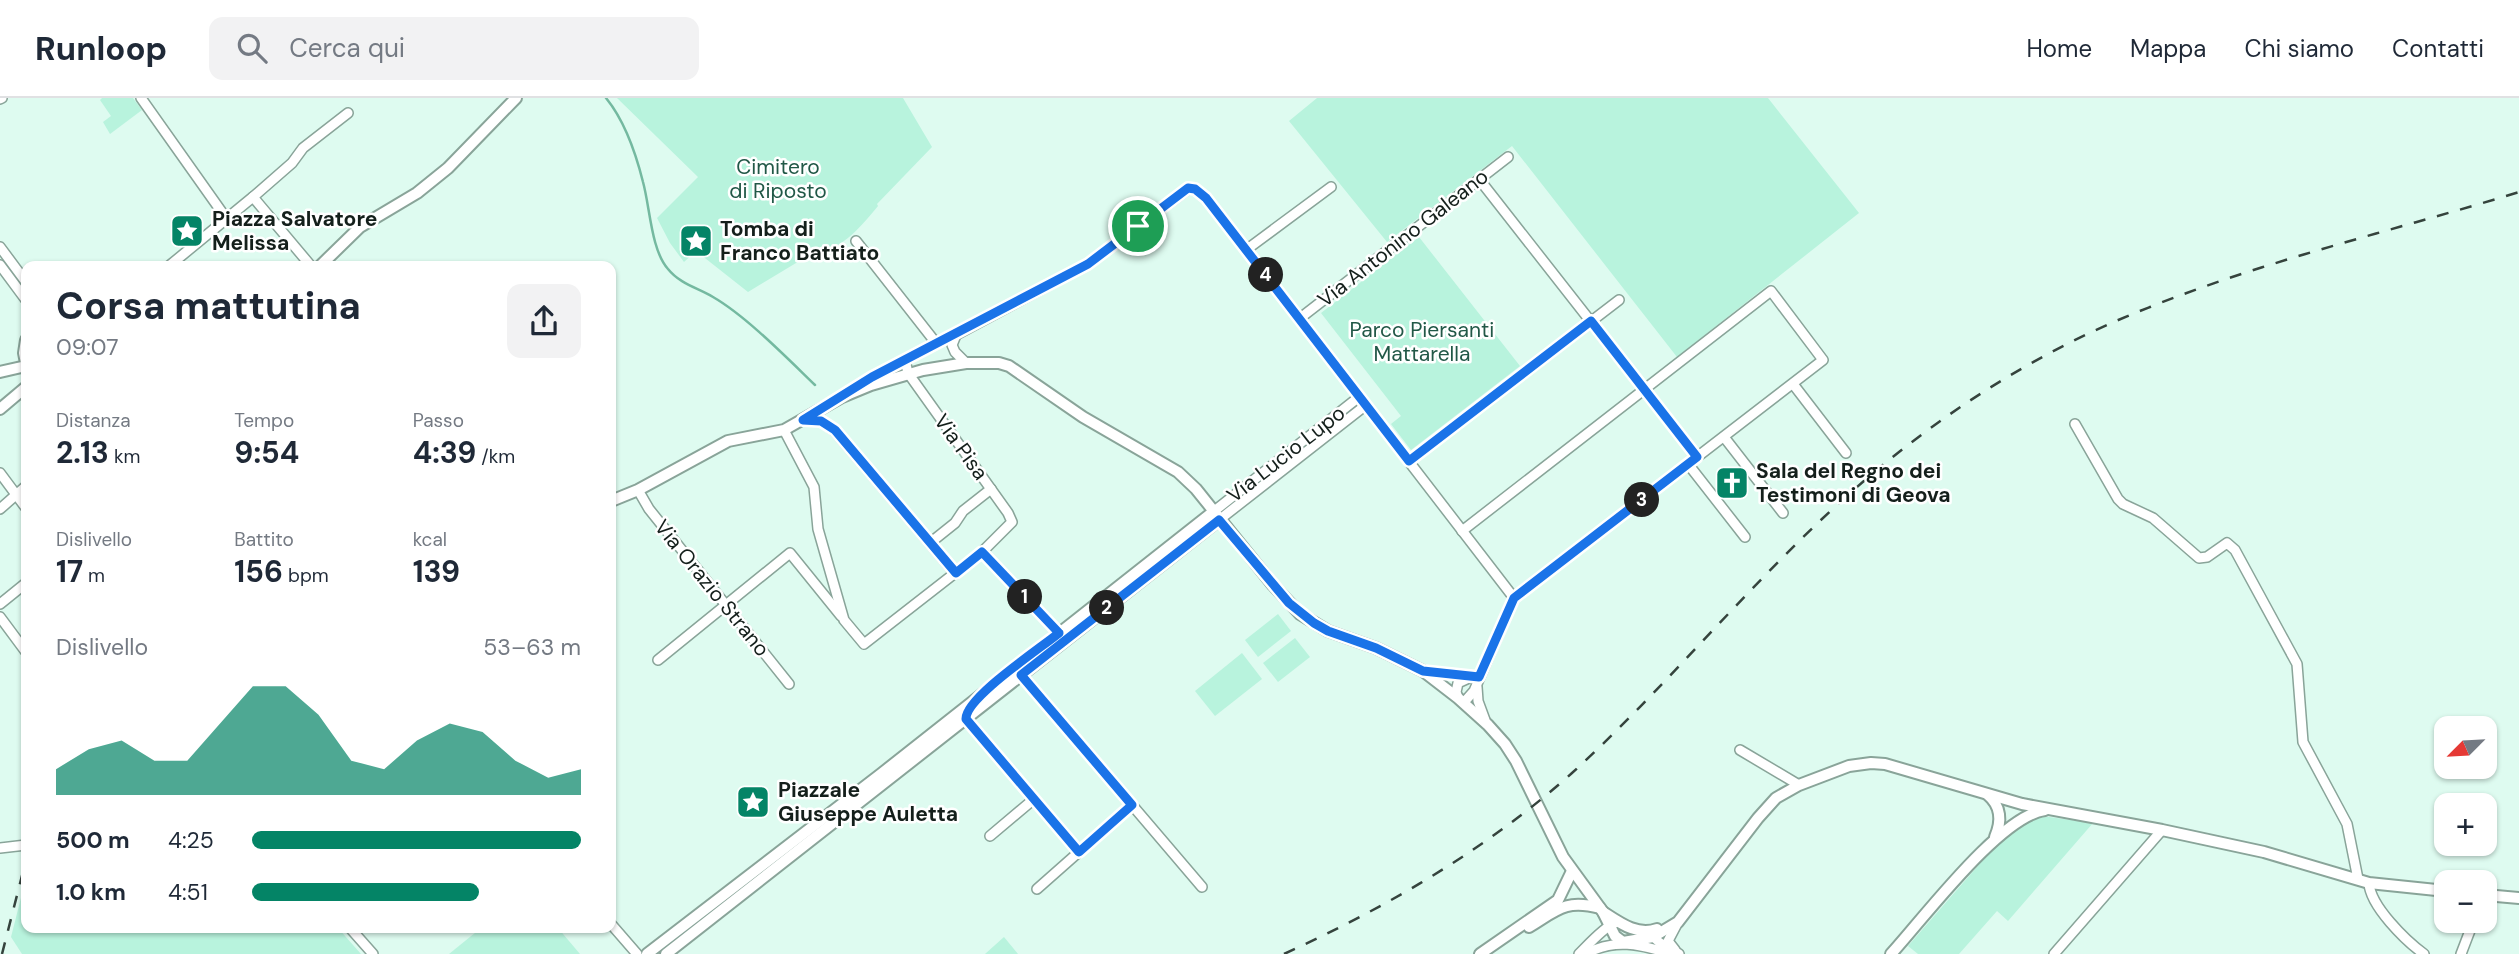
<!DOCTYPE html>
<html lang="it">
<head>
<meta charset="utf-8">
<style>
  :root { --surface:#fff; --page:#f2f2f3; --text:#1f2937; --muted:#747a83; --line:#e0e1e3; --accent:#048466 }
  body { margin:0; font-family:"DM Sans",sans-serif; background:var(--page); color:var(--text); height:100vh; display:flex; flex-direction:column; font-size:26px; white-space:nowrap }
  * { box-sizing:border-box; margin:0 }
  p { font-size:23px; color:var(--muted) }
  .icon { flex:none; width:38px; height:38px; fill:none; stroke:currentColor; stroke-width:2; stroke-linecap:round; stroke-linejoin:round }
  .map { position:relative; flex:1; overflow:hidden }
  .drawer { position:absolute; left:21px; top:163px; width:595px; height:672px; display:flex; flex-direction:column; background:var(--surface); border-radius:14px; box-shadow:0 2px 5px #0004 }
  .drawer>* { flex:none }
  .needle { width:46px; rotate:246deg }
  .controls { position:absolute; left:2434px; top:618px; display:grid; gap:14px }
  .controls a { display:grid; place-items:center; width:63px; height:63px; border-radius:14px; background:var(--surface); box-shadow:0 2px 5px #0004; font-size:35px }
  .pin { position:absolute; display:grid; place-items:center; width:60px; height:60px; color:#fff; margin:-30px; border:4px solid #fff; border-radius:50%; box-shadow:0 2px 7px #0007 }
  .km { position:absolute; width:35px; height:35px; margin:-18px; border-radius:50%; background:#222; color:#fff; font-size:19px; line-height:35px; text-align:center }
  .round { display:grid; place-items:center; flex:none; width:74px; height:74px; border-radius:14px; background:var(--page) }
  .headline { display:flex; align-items:center; justify-content:space-between; height:119px; padding:0 35px }
  h1 { font-size:38px; font-weight:700; line-height:52px }
  .metrics { display:grid; grid-template-columns:repeat(3,1fr); gap:10px; height:119px; padding:7px 35px }
  .metrics div { display:grid; align-content:center }
  .metrics b { font-size:30px; font-weight:700 }
  .metrics small { font-size:19px; font-weight:400 }
  .metrics p { font-size:19px }
  .chart { height:196px; padding:14px 35px }
  .chart p { display:flex; justify-content:space-between }
  .chart svg { width:100%; height:126px; margin-top:7px; fill:var(--accent); opacity:.7 }
  ul { padding:0 35px; list-style:none; font-size:23px }
  li { display:grid; grid-template-columns:112px 84px 1fr; align-items:center; height:52px }
  li i { height:18px; border-radius:9px; background:var(--accent) }
  header { display:flex; align-items:center; gap:42px; box-sizing:border-box; height:98px; padding:0 35px; background:var(--surface); border-bottom:2px solid var(--line) }
  header strong { font-size:33px }
  nav { display:flex; gap:38px; margin-inline-start:auto; font-size:24px }
  .search { width:490px; height:63px; background:var(--page); display:flex; align-items:center; gap:18px; box-sizing:border-box; padding:0 24px; border-radius:14px; color:var(--muted); font-size:26px }
  .map>svg:first-child { display:block }
  .green { fill:#b8f3dd }
  .lines { fill:none; stroke-linecap:round; stroke-linejoin:round }
  .stream { stroke:#74b9a0; stroke-width:2.5 }
  .minor-casing { stroke:#89a499; stroke-width:12 }
  .tertiary-casing { stroke:#89a499; stroke-width:14 }
  .minor { stroke:#fff; stroke-width:9 }
  .tertiary { stroke:#fff; stroke-width:10 }
  .rail { stroke:#35433d; stroke-width:2.5; stroke-dasharray:12 12; stroke-linecap:butt }
  .route-casing { stroke:#fff; stroke-width:14 }
  .route { stroke:#1a73e8; stroke-width:9 }
  .labels { text-anchor:middle; stroke-width:5; stroke-linejoin:round; paint-order:stroke }
  .park-label { font-size:21px; fill:#215847; stroke:#fff }
  .poi-label { font-size:21px; font-weight:bold; fill:#141f1b; stroke:#fff; text-anchor:start }
  .street-label { font-size:21px; fill:#141f1b; stroke:#fff }
</style>
</head>
<body>
<header>
<strong>Runloop</strong>
<div class="search"><svg class="icon" aria-label="search" viewBox="0 0 24 24"><circle cx="10" cy="10" r="6"/><path d="M15 15l6 6"/></svg>Cerca qui</div>
<nav><a>Home</a><a>Mappa</a><a>Chi siamo</a><a>Contatti</a></nav>
</header>
<div class="map">
<svg width="2519" height="856" viewBox="0 0 2519 856">
  <rect width="100%" height="100%" fill="#defbf0"/>
  <g class="green">
    <polygon points="102,0 133,0 142,12 110,36 103,24 111,18 100,2"/>
    <path d="M617,0H903L932,49L877,106L878,108C863,126 841,154 816,153L748,194L696,153L684,164L670,145L657,120L698,79Z"/>
    <polygon points="1317,0 1768,0 1859,115 1677,259 1512,48 1387,144 1289,23"/>
    <polygon points="1419,139 1520,268 1411,352 1391,326 1401,318 1321,215"/>
    <polygon points="1278,516 1291,533 1258,559 1245,542"/>
    <polygon points="1295,540 1310,559 1278,584 1263,565"/>
    <polygon points="1242,555 1262,581 1215,618 1195,593"/>
    <polygon points="2042,718 2093,725 2008,823 1997,813 1959,856 1918,856 1908,848 2003,739 2028,723"/>
    <polygon points="26,780 26,830 338,830 361,856 22,856 11,839"/>
    <polygon points="481,830 558,830 580,856 449,856"/>
    <polygon points="1004,839 1018,856 985,856"/>
  </g>
  <g class="lines">
    <path class="stream" d="M606,0C624,22 636,56 643,84C650,109 651,152 668,171C680,186 698,190 713,199C746,218 787,260 815,287"/>
    <defs>
      <g id="minor">
        <polyline points="141,0 226,120"/>
        <polyline points="0,1 2,0"/>
        <polyline points="1479,81 1697,359"/>
        <polyline points="253,99 311,168"/>
        <polyline points="856,143 936,245"/>
        <polyline points="0,149 26,184"/>
        <polyline points="1246,152 1331,89"/>
        <polyline points="0,167 26,202"/>
        <polyline points="169,168 253,99 292,65 303,50 348,15"/>
        <polyline points="1299,221 1508,59"/>
        <polyline points="956,237 952,247 955,254 966,265"/>
        <polyline points="1793,286 1846,355"/>
        <polyline points="856,290 936,245 956,237 1088,166 1188,91 1195,91 1206,100 1514,500"/>
        <polyline points="803,322 821,323 835,333 956,476"/>
        <polyline points="2075,326 2118,401 2123,406 2153,420 2199,460 2207,459 2227,445 2235,452 2297,566 2303,644 2347,726 2358,781"/>
        <polyline points="784,332 814,389 818,431 844,522 864,546 982,454 1012,424 1008,415 908,275 905,262"/>
        <polyline points="1724,339 1783,415"/>
        <polyline points="1409,363 1619,202"/>
        <polyline points="1688,366 1745,439"/>
        <polyline points="0,375 26,410"/>
        <polyline points="638,392 649,411 789,586"/>
        <polyline points="0,411 26,388"/>
        <polyline points="1213,414 1359,299"/>
        <polyline points="1219,422 1366,307"/>
        <polyline points="930,445 955,425 963,413 991,391"/>
        <polyline points="982,454 1063,539"/>
        <polyline points="0,506 26,485"/>
        <polyline points="0,519 26,554"/>
        <polyline points="658,562 790,455 841,518"/>
        <polyline points="1017,572 1202,789"/>
        <polyline points="1423,573 1479,579"/>
        <polyline points="1477,589 1478,603 1485,622"/>
        <polyline points="1458,600 1456,594 1458,585 1471,579"/>
        <polyline points="1462,603 1466,602 1474,593 1514,500 1823,262 1771,193 1462,433"/>
        <polyline points="966,615 966,621 1079,754"/>
        <polyline points="1740,652 1799,687"/>
        <polyline points="990,738 1034,701"/>
        <polyline points="0,750 26,747"/>
        <path d="M2369,785C2370,808 2406,843 2424,856"/>
        <polyline points="1037,791 1132,707"/>
        <polyline points="611,826 637,856"/>
        <polyline points="350,830 373,856"/>
        <polyline points="1649,835 1660,845 1679,856"/>
        <polyline points="1675,852 1668,843 1678,824"/>
        <path d="M1579,856C1587,848 1605,828 1615,825"/>
        <path d="M1586,856C1613,840 1641,846 1670,856"/>
        <polyline points="2054,856 2162,732"/>
        <polyline points="2461,856 2474,822"/>
      </g>
      <g id="tertiary">
        <polyline points="320,168 360,129 417,95 448,70 516,0"/>
        <polyline points="26,242 24,255 26,265"/>
        <polyline points="0,274 26,268"/>
        <polyline points="0,311 26,289"/>
        <polyline points="611,403 638,392 728,343 784,332 842,299 871,287 923,272 966,265 999,265 1009,268 1083,319 1178,374 1196,391 1273,487 1300,516 1328,533 1376,550 1423,573 1458,600 1488,627 1505,646 1516,663 1563,759 1603,814 1615,838 1623,844 1653,839 1678,824 1758,720 1776,700 1799,687 1849,668 1871,665 1885,666 2022,706 2162,732 2264,754 2369,785 2446,793"/>
        <path d="M1988,697C2001,708 2002,723 1995,739"/>
        <polyline points="2485,797 2519,800"/>
        <path d="M1603,814C1620,825 1637,838 1657,831"/>
        <path d="M1529,829C1557,812 1565,801 1600,810"/>
        <polyline points="647,856 881,676 1213,414"/>
        <polyline points="666,856 1219,422"/>
        <polyline points="1480,856 1558,802 1572,773"/>
        <path d="M1891,856C1924,820 2000,718 2045,712"/>
      </g>
    </defs>
    <use href="#minor" class="minor-casing"/>
    <use href="#tertiary" class="tertiary-casing"/>
    <use href="#minor" class="minor"/>
    <use href="#tertiary" class="tertiary"/>
    <g class="rail">
      <polyline points="2,856 26,762"/>
      <path d="M1284,856C1387,809 1487,751 1572,675C1689,568 1785,440 1912,344C1985,288 2065,242 2150,209C2270,161 2396,132 2519,94"/>
    </g>
  </g>
  <g class="lines">
    <defs>
      <path id="route" d="M1188,90L1195,91L1206,100L1409,363L1591,223L1697,359L1514,500L1479,579L1423,573L1376,550L1328,533L1314,525L1289,505L1219,422L1021,577L1132,707L1079,754L966,621C965,600 1041,550 1059,535L982,454L956,475L835,332L821,323L803,322L872,279L1088,166Z"/>
    </defs>
    <use href="#route" class="route-casing"/>
    <use href="#route" class="route"/>
  </g>
  <defs>
    <symbol id="sight-square" viewBox="-11 -11 22 22"><rect x="-9" y="-9" width="18" height="18" rx="4" fill="#048466" stroke="#fff"/><path d="M0-6L1.8-2.2L6-1.7L2.9 1.2L3.7 5.4L0 3.3L-3.7 5.4L-2.9 1.2L-6-1.7L-1.8-2.2Z" fill="#fff"/></symbol>
    <symbol id="church-square" viewBox="-11 -11 22 22"><rect x="-9" y="-9" width="18" height="18" rx="4" fill="#048466" stroke="#fff"/><path d="M-1.2-6h2.4v3.5h3.3v2.4h-3.3V6h-2.4V-.1h-3.3v-2.4h3.3Z" fill="#fff"/></symbol>
  </defs>
  <g fill-rule="evenodd">
    <use href="#sight-square" x="168" y="114" width="38" height="38"/>
    <use href="#sight-square" x="677" y="124" width="38" height="38"/>
    <use href="#church-square" x="1713" y="366" width="38" height="38"/>
    <use href="#sight-square" x="734" y="685" width="38" height="38"/>
  </g>
  <g class="labels">
    <g class="park-label">
      <text x="778" y="76">Cimitero<tspan x="778" dy="24">di Riposto</tspan></text>
      <text x="1422" y="239">Parco Piersanti<tspan x="1422" dy="24">Mattarella</tspan></text>
    </g>
    <g class="poi-label">
      <text x="212" y="128">Piazza Salvatore<tspan x="212" dy="24">Melissa</tspan></text>
      <text x="720" y="138">Tomba di<tspan x="720" dy="24">Franco Battiato</tspan></text>
      <text x="1756" y="380">Sala del Regno dei<tspan x="1756" dy="24">Testimoni di Geova</tspan></text>
      <text x="778" y="699">Piazzale<tspan x="778" dy="24">Giuseppe Auletta</tspan></text>
    </g>
    <g class="street-label">
      <text transform="translate(1403 140) rotate(-38)" y="7">Via Antonino Galeano</text>
      <text transform="translate(961 349) rotate(54)" y="7">Via Pisa</text>
      <text transform="translate(1286 356) rotate(-38)" y="7">Via Lucio Lupo</text>
      <text transform="translate(712 490) rotate(51)" y="7">Via Orazio Strano</text>
    </g>
  </g>
</svg>
<div class="controls">
<a><svg class="needle" viewBox="-14 -14 28 28"><path d="M0-13l5 13h-10z" fill="#e53935"/><path d="M0 13l5-13h-10z" fill="#747a83"/></svg></a>
<a>+</a>
<a>−</a>
</div>
<div class="pin" style="left:1138px;top:128px;background:#1e9e55"><svg class="icon" aria-label="arrive" viewBox="0 0 24 24"><path d="M6 21V4h12l-3 4 3 4H6"/></svg></div>
<b class="km" style="left:1025px;top:499px">1</b>
<b class="km" style="left:1107px;top:510px">2</b>
<b class="km" style="left:1642px;top:402px">3</b>
<b class="km" style="left:1266px;top:177px">4</b>
<section class="drawer">
<div class="headline"><div><h1>Corsa mattutina</h1><p>09:07</p></div><a class="round"><svg class="icon" aria-label="share" viewBox="0 0 24 24"><path d="M12 15V3M7 8l5-5 5 5M5 13v7h14v-7"/></svg></a></div>
<div class="metrics">
<div><p>Distanza</p><b>2.13<small> km</small></b></div>
<div><p>Tempo</p><b>9:54</b></div>
<div><p>Passo</p><b>4:39<small> /km</small></b></div>
</div>
<div class="metrics">
<div><p>Dislivello</p><b>17<small> m</small></b></div>
<div><p>Battito</p><b>156<small> bpm</small></b></div>
<div><p>kcal</p><b>139</b></div>
</div>
<div class="chart"><p><span>Dislivello</span>53–63 m</p>
<svg viewBox="0 0 160 44" preserveAspectRatio="none"><path d="M0 44V35L10 28L20 25L30 32L40 32L50 19L60 6L70 6L80 16L90 32L100 35L110 25L120 19L130 22L140 32L150 38L160 35V44z"/></svg>
</div>
<ul>
<li><b>500 m</b>4:25<i style="width:100%"></i></li>
<li><b>1.0 km</b>4:51<i style="width:69%"></i></li>
</ul>
</section>
</div>
</body>
</html>
